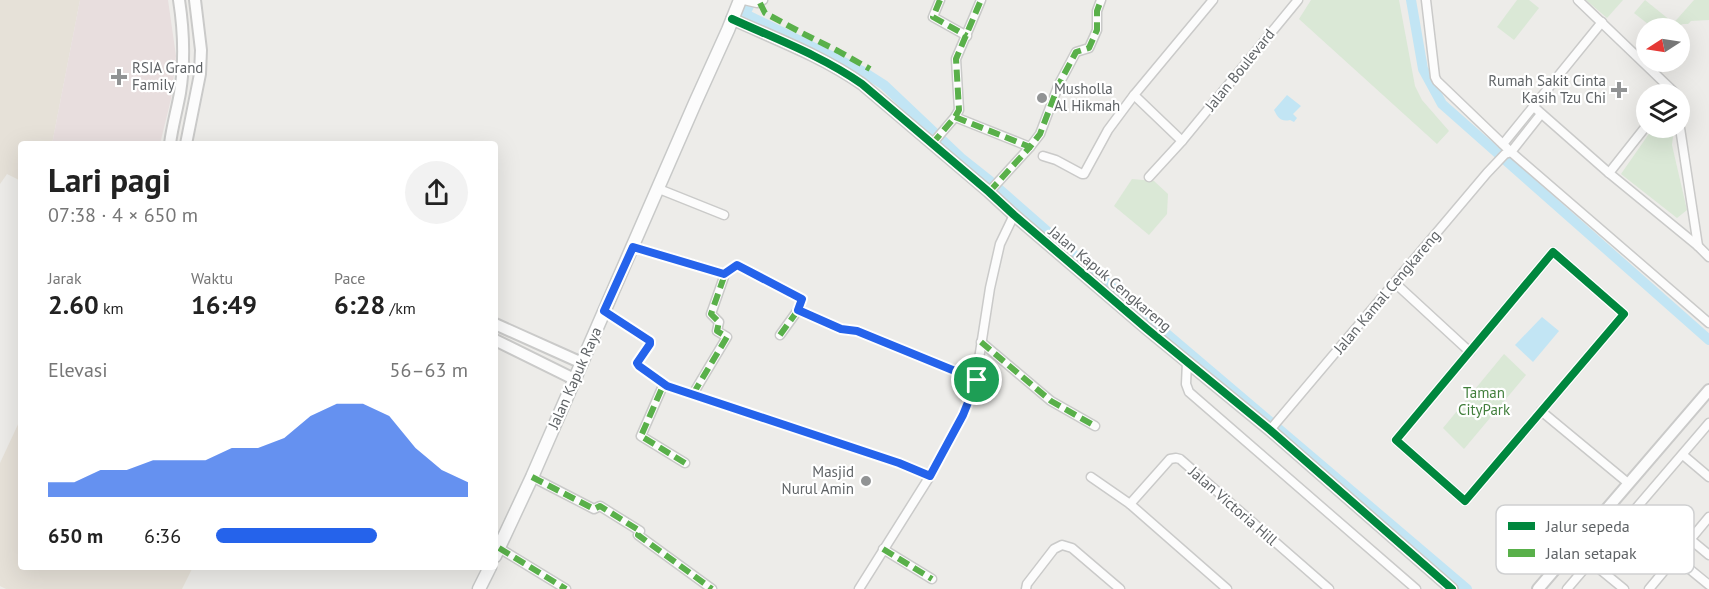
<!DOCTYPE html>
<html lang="id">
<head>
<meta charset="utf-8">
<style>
  :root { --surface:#fff; --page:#f2f2f2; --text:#222; --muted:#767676; --accent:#2563eb }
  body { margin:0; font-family:"PT Sans",sans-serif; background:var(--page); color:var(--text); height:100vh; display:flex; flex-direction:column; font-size:22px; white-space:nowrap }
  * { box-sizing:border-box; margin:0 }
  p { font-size:20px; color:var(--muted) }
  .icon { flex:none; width:33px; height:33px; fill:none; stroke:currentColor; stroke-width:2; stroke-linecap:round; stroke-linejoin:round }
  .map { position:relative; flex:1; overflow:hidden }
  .panel { position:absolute; left:18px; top:141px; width:480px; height:429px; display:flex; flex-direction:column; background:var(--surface); border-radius:6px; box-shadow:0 6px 24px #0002 }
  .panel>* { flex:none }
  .needle { width:39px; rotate:258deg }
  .tools { position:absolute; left:1636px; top:18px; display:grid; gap:12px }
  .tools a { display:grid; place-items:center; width:54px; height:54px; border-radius:50%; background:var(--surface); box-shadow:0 6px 24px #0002; font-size:30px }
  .pin { position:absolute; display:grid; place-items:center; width:51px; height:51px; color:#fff; margin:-26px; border:3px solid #fff; border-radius:50%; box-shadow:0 2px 6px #0007 }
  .round { display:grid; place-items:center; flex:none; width:63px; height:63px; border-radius:32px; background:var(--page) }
  .head { display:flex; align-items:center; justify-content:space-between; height:102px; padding:0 30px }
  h1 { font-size:33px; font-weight:700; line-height:45px }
  .stats { display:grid; grid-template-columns:repeat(3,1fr); gap:9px; height:102px; padding:6px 30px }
  .stats div { display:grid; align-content:center }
  .stats b { font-size:26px; font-weight:700 }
  .stats small { font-size:16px; font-weight:400 }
  .stats p { font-size:16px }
  .chart { height:168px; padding:12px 30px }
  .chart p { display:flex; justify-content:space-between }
  .chart svg { width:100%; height:108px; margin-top:6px; fill:var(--accent); opacity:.7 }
  ul { padding:0 30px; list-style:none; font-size:20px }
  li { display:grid; grid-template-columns:96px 72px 1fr; align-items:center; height:45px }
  li i { height:15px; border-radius:8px; background:var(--accent) }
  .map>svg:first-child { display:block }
  .commercial { fill:#e6e1d8 }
  .medical { fill:#e8dede }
  .green { fill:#dae8d6 }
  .water { fill:#c2e5f4 }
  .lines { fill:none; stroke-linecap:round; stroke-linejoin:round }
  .canal { stroke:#c2e5f4; stroke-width:10 }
  .minor-casing { stroke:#cacac9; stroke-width:11 }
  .tertiary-casing { stroke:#cacac9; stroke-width:14 }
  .secondary-casing { stroke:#c8c9c8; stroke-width:15 }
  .minor { stroke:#fcfcfc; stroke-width:8 }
  .tertiary { stroke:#fcfcfc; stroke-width:10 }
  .secondary { stroke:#fcfcfc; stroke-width:12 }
  .quiet { stroke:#59b04a; stroke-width:6; stroke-dasharray:12 6; stroke-linecap:butt }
  .cycleway-casing { stroke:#fff; stroke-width:11 }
  .cycleway { stroke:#00873e; stroke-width:8 }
  .route-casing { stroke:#fff; stroke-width:12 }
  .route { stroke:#2563eb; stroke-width:8 }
  .poi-dot { fill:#919394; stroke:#fff; stroke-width:2 }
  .labels { text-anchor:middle; stroke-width:4.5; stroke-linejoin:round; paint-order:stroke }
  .poi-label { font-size:15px; fill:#5f6366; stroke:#fff; text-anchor:start }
  .street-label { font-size:15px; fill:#5f6366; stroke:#fff }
  .park-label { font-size:15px; fill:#427f3c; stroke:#fff }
  .key { fill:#fff; stroke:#cfd0d1; stroke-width:1.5 }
  .key-label { font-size:16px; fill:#5f6366 }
</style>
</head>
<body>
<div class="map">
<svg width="1709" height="589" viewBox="0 0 1709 589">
  <rect width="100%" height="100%" fill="#edece9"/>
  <g class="commercial">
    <polygon points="0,0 80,0 52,144 21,144 21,181 7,174 0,184"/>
    <polygon points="21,418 21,567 193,567 182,589 6,589 0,586 0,463"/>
  </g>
  <polygon class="medical" points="80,0 168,0 176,56 171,99 160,144 52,144"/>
  <g class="green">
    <polygon points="1311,0 1399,0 1415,86 1422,100 1449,131 1437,144 1299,19"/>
    <polygon points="1517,0 1529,0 1539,8 1514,40 1497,27"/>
    <polygon points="1586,0 1623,0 1607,18"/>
    <polygon points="1645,0 1671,21 1664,28 1653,28 1634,13"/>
    <polygon points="1694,0 1709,0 1709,20 1691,21 1688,24 1683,24 1674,28 1671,26"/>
    <polygon points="1653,128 1674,128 1672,145 1687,210 1677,218 1621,174"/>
    <polygon points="1132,179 1154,181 1168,194 1167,214 1149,235 1114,206"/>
    <polygon points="1504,354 1526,375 1464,449 1443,428"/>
  </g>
  <g class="water">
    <path d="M1287,95L1301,106L1293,114L1297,118L1294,122L1290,120C1281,122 1278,118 1274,110Z"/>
    <polygon points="1542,317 1559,331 1533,362 1515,345"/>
  </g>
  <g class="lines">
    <g class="canal">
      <polyline points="752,0 745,14 862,71 884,85 961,158 990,181 1088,267 1467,589"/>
      <polyline points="1411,0 1423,69 1442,104 1709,340"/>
    </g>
    <defs>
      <g id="minor">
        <polyline points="744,0 757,3 763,0"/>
        <polyline points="940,0 933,17 967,36"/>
        <polyline points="1426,0 1435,77 1437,81 1511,152 1709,323"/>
        <polyline points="1578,0 1674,92 1674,94"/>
        <polyline points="1534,107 1609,173 1698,246 1709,257"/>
        <polyline points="955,117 1030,147 1040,134 1059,84 1076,52 1089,48 1097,30 1097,11 1101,0"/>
        <polyline points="1680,128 1698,246"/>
        <polyline points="1182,141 1134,95 1213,0"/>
        <polyline points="932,144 955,117 959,110 956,59 981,0"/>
        <polyline points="1503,144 1602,22"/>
        <polyline points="1043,156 1056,160 1082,174 1084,174 1108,130 1134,95"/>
        <polyline points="1609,173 1647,125"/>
        <polyline points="1149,177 1182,141 1298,0"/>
        <polyline points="659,189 724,215"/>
        <polyline points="989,192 1030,147"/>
        <polyline points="633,247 725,274"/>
        <polygon points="1553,252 1624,314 1465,501 1396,440"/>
        <polyline points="1395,283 1470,352"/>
        <polyline points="604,311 650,341 650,344 637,363 639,366 667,386"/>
        <polyline points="780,335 798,310"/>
        <polyline points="981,342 1051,401 1095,426"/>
        <polyline points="1187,362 1186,384 1189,392 1416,589"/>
        <polyline points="693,394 727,337 717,331 719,322 711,314 725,274 737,265 802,299 798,310 841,329 857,331 977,380"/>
        <polyline points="1541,411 1628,483"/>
        <polyline points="1270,430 1487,173 1505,154 1511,152 1541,114"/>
        <polyline points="1683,455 1709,477"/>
        <polyline points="685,463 641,436 662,388 667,386 899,463 930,476"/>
        <polyline points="532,477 594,509 600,506 640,531 638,535 712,589"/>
        <polyline points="1091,477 1130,504"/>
        <polyline points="1691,540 1709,555"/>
        <polyline points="499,548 566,589"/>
        <polyline points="883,549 932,579"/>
        <polyline points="1676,558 1709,585"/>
        <polyline points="1591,562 1624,589"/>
        <polyline points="859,589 930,476 963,415 977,380 979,359 990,288 1000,244 1014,215"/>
        <polyline points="1026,589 1027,584 1054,549 1062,545 1072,548 1120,589"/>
        <polyline points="1227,589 1130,504 1170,459 1176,458 1180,459 1329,589"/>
        <polyline points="1567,589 1709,423"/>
        <polyline points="1649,589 1709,517"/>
      </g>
      <g id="tertiary">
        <path d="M732,19C776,39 822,56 862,84L989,192L1014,215L1147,329L1270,430L1452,589"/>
        <path d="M170,144C172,127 177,110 180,93C185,61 184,32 179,0"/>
        <polyline points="186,144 200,74 201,50 195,0"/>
        <polyline points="495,324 582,363"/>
        <polyline points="495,340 574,379"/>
        <polyline points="1538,589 1709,390"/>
      </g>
      <g id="secondary">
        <polyline points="495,556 532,477 695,103 728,30 740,0"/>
        <polyline points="479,589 490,567"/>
      </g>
    </defs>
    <use href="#minor" class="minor-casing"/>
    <use href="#tertiary" class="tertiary-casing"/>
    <use href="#secondary" class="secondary-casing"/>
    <use href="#minor" class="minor"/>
    <use href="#tertiary" class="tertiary"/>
    <use href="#secondary" class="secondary"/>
    <g class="quiet">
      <polyline points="940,0 933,17 967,36"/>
      <polyline points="760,3 765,13 802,33 838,51 870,69"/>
      <polyline points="955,117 1030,147 1040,134 1059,84 1076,52 1089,48 1097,30 1097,11 1101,0"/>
      <polyline points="932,144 955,117 959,110 956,59 981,0"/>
      <polyline points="989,192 1030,147"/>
      <polyline points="633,247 725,274"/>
      <polyline points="604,311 650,341 650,344 637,363 639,366 667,386"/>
      <polyline points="780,335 798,310"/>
      <polyline points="981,342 1051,401 1095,426"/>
      <polyline points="693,394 727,337 717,331 719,322 711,314 725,274 737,265 802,299 798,310 841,329 857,331 977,380"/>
      <polyline points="685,463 641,436 662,388 667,386 899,463 930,476"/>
      <polyline points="532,477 594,509 600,506 640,531 638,535 712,589"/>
      <polyline points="499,548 566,589"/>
      <polyline points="883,549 932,579"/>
    </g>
    <defs>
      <g id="cycleway">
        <path d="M732,19C776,39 822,56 862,84L989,192L1014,215L1147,329L1270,430L1452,589"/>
        <polygon points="1553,252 1624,314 1465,501 1396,440"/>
      </g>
    </defs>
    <use href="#cycleway" class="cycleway-casing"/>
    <use href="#cycleway" class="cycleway"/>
  </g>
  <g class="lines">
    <defs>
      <polygon id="route" points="633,247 724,274 737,265 802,299 798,310 841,329 857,331 977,380 963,415 930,476 899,463 667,386 639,366 637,363 650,344 650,341 604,311"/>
    </defs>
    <use href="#route" class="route-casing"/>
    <use href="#route" class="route"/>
  </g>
  <g class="poi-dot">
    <path d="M116 68h6v6h6v6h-6v6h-6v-6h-6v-6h6z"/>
    <path d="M1616 81h6v6h6v6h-6v6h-6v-6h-6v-6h6z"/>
    <circle cx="1042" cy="98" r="6"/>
    <circle cx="866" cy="481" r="6"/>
  </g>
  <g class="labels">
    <g class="poi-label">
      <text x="132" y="73">RSIA Grand<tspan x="132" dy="17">Family</tspan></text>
      <text x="1606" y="86" text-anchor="end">Rumah Sakit Cinta<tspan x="1606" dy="17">Kasih Tzu Chi</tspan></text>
      <text x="1054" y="94">Musholla<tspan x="1054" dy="17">Al Hikmah</tspan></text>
      <text x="854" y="477" text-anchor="end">Masjid<tspan x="854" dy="17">Nurul Amin</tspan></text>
    </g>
    <g class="street-label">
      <text transform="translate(1240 70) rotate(-51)" y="5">Jalan Boulevard</text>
      <text transform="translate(1110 279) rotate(40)" y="5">Jalan Kapuk Cengkareng</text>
      <text transform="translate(1387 292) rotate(-50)" y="5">Jalan Kamal Cengkareng</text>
      <text transform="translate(575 378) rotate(-66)" y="5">Jalan Kapuk Raya</text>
      <text transform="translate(1233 506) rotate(41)" y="5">Jalan Victoria Hill</text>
    </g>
    <g class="park-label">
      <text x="1484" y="398">Taman<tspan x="1484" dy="17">CityPark</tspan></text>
    </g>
  </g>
  <rect x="1496" y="505" width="198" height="69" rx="9" class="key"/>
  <rect x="1508" y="522" width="27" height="8" fill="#00873e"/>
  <rect x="1508" y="549" width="27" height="8" fill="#59b04a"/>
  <g class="key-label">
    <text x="1546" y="532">Jalur sepeda</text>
    <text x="1546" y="559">Jalan setapak</text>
  </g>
</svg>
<div class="tools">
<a><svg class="needle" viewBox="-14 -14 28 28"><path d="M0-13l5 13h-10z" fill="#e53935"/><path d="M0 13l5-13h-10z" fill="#767676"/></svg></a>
<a><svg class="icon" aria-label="layers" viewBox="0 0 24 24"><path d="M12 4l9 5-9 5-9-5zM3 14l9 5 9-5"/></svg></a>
</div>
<div class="pin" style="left:977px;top:380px;background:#1e9e55"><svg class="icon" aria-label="arrive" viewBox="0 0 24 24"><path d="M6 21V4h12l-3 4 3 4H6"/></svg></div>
<section class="panel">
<div class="head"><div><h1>Lari pagi</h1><p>07:38 · 4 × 650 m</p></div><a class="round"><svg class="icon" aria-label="share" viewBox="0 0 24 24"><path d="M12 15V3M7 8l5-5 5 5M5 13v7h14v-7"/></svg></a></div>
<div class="stats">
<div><p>Jarak</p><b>2.60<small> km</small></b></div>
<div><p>Waktu</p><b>16:49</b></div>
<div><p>Pace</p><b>6:28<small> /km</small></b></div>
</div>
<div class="chart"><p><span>Elevasi</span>56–63 m</p>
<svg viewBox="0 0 160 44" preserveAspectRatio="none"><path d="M0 44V38L10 38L20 33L30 33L40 29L50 29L60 29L70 24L80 24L90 20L100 11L110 6L120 6L130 11L140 24L150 33L160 38V44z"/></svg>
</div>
<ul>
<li><b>650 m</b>6:36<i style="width:64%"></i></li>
</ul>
</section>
</div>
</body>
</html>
